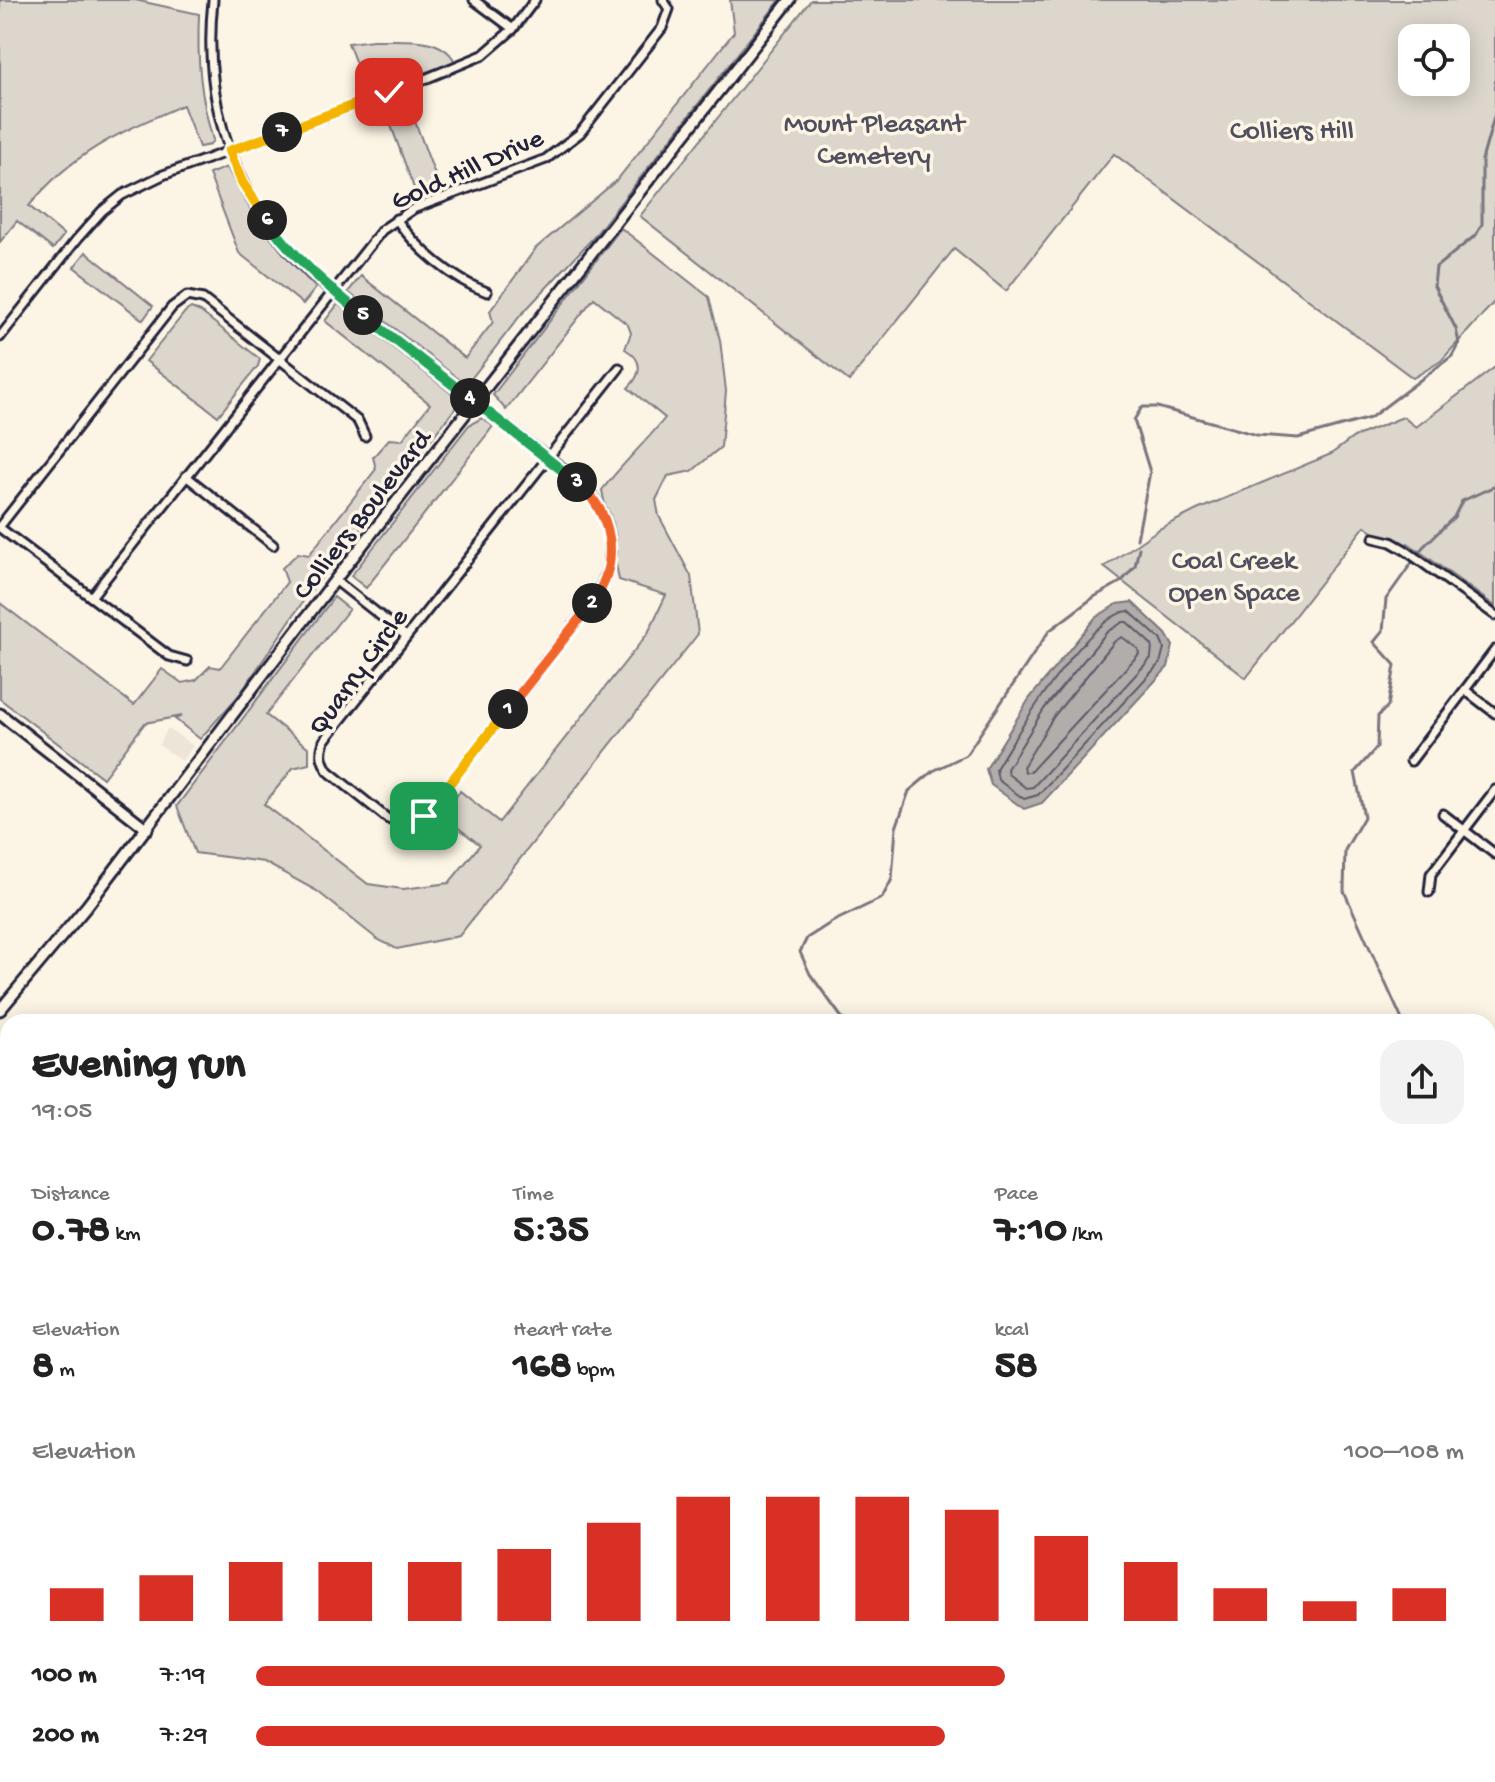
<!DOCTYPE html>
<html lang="en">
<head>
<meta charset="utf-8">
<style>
  :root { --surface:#fff; --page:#f2f2f2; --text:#222; --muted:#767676; --accent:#d93025 }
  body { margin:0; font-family:"Gochi Hand",sans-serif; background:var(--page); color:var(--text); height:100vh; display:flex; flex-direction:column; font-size:30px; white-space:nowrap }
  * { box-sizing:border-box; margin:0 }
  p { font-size:26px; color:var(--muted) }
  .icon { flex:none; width:44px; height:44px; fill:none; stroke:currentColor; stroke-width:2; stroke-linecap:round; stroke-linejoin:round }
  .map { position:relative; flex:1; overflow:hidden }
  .panel { position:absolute; left:0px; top:1014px; width:1496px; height:768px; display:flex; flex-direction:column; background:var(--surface); border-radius:24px 24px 0 0; box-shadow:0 4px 20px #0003 }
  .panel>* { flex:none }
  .tools { position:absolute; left:1398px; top:24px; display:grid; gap:16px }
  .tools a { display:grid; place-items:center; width:72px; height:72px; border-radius:16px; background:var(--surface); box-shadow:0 4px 20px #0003; font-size:40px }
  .pin { position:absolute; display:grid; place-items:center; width:68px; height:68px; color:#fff; margin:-34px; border-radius:16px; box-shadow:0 4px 12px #0006 }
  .km { position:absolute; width:40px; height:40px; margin:-20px; border-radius:50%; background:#222; color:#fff; font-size:22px; line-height:40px; text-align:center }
  .round { display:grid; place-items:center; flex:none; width:84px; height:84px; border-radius:24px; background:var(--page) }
  .headline { display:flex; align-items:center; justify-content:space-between; height:136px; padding:0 32px }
  h1 { font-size:44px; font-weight:800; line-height:60px }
  .metrics { display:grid; grid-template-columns:repeat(3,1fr); gap:12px; height:136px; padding:8px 32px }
  .metrics div { display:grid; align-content:center }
  .metrics b { font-size:40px; font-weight:800 }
  .metrics small { font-size:22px; font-weight:400 }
  .metrics p { font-size:22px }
  .chart { height:224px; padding:16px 32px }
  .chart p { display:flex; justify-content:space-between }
  .chart svg { width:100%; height:144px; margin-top:8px; stroke:var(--accent); stroke-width:6 }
  ul { padding:0 32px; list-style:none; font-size:26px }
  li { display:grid; grid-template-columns:128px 96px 1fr; align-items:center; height:60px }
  li i { height:20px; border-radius:10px; background:var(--accent) }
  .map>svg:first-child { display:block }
  .built { fill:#ece5d8 }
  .green { fill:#dcd6cc; stroke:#7f7c84; stroke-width:2; fill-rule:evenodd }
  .water { fill:#b2adab; stroke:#78757e; stroke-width:2 }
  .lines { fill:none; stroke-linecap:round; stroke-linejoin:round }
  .shore { stroke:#5c5a68; stroke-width:2 }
  .stream { stroke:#78757e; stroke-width:3 }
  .canal { stroke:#b2adab; stroke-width:10 }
  .minor-casing { stroke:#22223b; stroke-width:13 }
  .tertiary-casing { stroke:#22223b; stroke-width:15 }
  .minor { stroke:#fcf5e5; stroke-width:7 }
  .tertiary { stroke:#fcf5e5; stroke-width:9 }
  .split-1-casing { stroke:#fff; stroke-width:16 }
  .split-2-casing { stroke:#fff; stroke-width:16 }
  .split-3-casing { stroke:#fff; stroke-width:16 }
  .split-4-casing { stroke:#fff; stroke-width:16 }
  .split-5-casing { stroke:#fff; stroke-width:16 }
  .split-6-casing { stroke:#fff; stroke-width:16 }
  .split-7-casing { stroke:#fff; stroke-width:16 }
  .split-8-casing { stroke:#fff; stroke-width:16 }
  .split-1 { stroke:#f5b400; stroke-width:10 }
  .split-2 { stroke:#f0652b; stroke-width:10 }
  .split-3 { stroke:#f0652b; stroke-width:10 }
  .split-4 { stroke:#22a559; stroke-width:10 }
  .split-5 { stroke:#22a559; stroke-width:10 }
  .split-6 { stroke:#22a559; stroke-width:10 }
  .split-7 { stroke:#f5b400; stroke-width:10 }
  .split-8 { stroke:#f5b400; stroke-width:10 }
  .labels { text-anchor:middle; stroke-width:7; stroke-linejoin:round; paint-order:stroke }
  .park-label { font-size:28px; fill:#504f5f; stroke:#fcf5e5 }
  .street-label { font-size:28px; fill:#22223b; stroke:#fcf5e5 }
</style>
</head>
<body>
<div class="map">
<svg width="1495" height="1782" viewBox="0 0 1495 1782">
  <rect width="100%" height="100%" fill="#fcf5e5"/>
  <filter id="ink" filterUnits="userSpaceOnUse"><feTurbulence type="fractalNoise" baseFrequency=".0125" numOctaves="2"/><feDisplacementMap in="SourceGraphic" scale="16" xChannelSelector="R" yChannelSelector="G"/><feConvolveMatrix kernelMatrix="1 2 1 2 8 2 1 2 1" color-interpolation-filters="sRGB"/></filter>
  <g filter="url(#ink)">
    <polygon class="built" points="168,728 193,746 182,761 159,745"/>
    <g class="green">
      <path d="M0,0H135L199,14C197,60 200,96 213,140L210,145L199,147L183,105C119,133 74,151 29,206L64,235L53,249L17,221L0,242Z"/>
      <polygon points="730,0 780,0 592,239 520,316 470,380 461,381 348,292 361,276 465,358 493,322 490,311 536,248 617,180 734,32"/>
      <path d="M811,0H1495V301L1441,361L1413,378L1114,154L1006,291L954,249L849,381L640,216ZM1412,38H1456V82H1412Z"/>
      <path d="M373,40C399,41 442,34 455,62L375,90L365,87L348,43Z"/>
      <polygon points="407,100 438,183 415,191 385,109"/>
      <path d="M227,167C250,214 278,251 316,288L303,304L239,253L209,174Z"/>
      <path d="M621,228L709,297L720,340L726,391L721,447L692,471L668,476L656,500L659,516L691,576L698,634L459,936L397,949L377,939L317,891L264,862L195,853L177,806L334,597L349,609L266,715L309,748V764L293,768L264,804L368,884L403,889L449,883L480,845L442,815L460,791L499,822L648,633L666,595L619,580L602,490C622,464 645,443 665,418L628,388C642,374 644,360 625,349L631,333L628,325L594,298L506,410L493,395Z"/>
      <polygon points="86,252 153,306 143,320 74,267"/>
      <polygon points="338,304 456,397 457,406 304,600 240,694 200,739 175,719 182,716 145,723 103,778 0,699 0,603 134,705 162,669 182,683 196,680 210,666 220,668 287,582 282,568 298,553 309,555 376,469 373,457 389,439 402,440 430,404 325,321"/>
      <polygon points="191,308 201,312 260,359 258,366 218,416 146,361 185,312"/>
      <polygon points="1495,367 1495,606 1408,543 1400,553 1365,526 1246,678 1104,567 1159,529 1197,510 1331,454 1354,437 1403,417 1416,427"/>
      <polygon points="482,418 493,426 488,433 366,588 351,576 469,425"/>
      <polygon points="1488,1370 1495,1375 1495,1732 1488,1744"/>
      <polygon points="807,1774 1474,1774 1483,1782 806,1782"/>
    </g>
    <polygon class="water" points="1132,602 1166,634 1173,646 1168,667 1042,803 1024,809 991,785 986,769 1029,699 1095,618 1117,604"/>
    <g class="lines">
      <g class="shore">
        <path d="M1129,611L1160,639L1164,648L1160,663L1038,795L1024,799L998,780L996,769C1016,735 1090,613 1129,611Z"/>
        <polygon points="1123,622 1127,622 1152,645 1151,658 1033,787 1026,788 1008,774 1007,769 1044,709 1107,632"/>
        <polygon points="1122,637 1138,649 1139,654 1030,772 1025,772 1023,767 1054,716 1115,641"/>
      </g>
      <g class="stream">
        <polyline points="1137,539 1150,472 1134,420 1142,407 1157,407 1257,435 1298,438 1370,418 1452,356 1459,343 1456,329 1434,286 1436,267 1476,235 1482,224 1482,160 1495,114"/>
        <polyline points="845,1022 810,974 800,952 807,938 832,922 882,898 892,879 896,828 909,791 933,771 966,755 1049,631 1094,597 1122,581 1135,566 1139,548"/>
        <polyline points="1403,1022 1344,891 1345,850 1364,817 1355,772 1377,747 1378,716 1388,706 1395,665 1374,642 1383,631 1386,599 1423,547 1454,517 1462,501 1495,486"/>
        <polyline points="596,1774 598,1782"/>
        <polyline points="1376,1774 1378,1782"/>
      </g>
      <g class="canal">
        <polyline points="1488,1043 1495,1043"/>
        <polyline points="819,1782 819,1774"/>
      </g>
      <defs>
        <g id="minor">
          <path d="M213,0C203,92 227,176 287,248C312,279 347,302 379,326C427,364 474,402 522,438C547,458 583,478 599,506C620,540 610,578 588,607L424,816C410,825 403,825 388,819L328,771C321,760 320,753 324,741L619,368"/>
          <polyline points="474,0 513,29"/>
          <path d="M396,219C418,250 452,279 487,292"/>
          <polyline points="0,337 77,239 102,211 122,195 163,175 408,86 483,55 513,29 535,0"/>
          <polyline points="186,476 273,545"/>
          <polyline points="0,526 172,307 187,296 203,299 358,421 365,436"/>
          <polyline points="0,528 169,656 187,661"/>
          <polyline points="1374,538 1391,542 1405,550 1495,615"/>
          <polyline points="335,580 406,636"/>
          <polyline points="91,597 382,230 413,209 546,159 580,133 662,28 669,9 663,0"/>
          <polyline points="1465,690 1495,713"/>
          <polyline points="1411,761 1495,650"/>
          <polyline points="1443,814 1495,854"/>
          <polyline points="1429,892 1431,874 1495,790"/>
          <polyline points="506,1774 506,1782"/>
          <polyline points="703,1774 703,1782"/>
          <polyline points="194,1782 200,1774"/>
          <polyline points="348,1782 353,1774"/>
        </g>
        <g id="tertiary">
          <polyline points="0,714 147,829"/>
          <polyline points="0,1010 87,906 335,580 790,0"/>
          <polyline points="1488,1062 1495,1053"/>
          <polyline points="0,1397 8,1399"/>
        </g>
      </defs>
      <use href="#minor" class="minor-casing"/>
      <use href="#tertiary" class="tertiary-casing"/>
      <use href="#minor" class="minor"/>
      <use href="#tertiary" class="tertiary"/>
    </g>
  </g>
  <g class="lines" filter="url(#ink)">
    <defs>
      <polyline id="split-1" points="424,816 508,709"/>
      <polyline id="split-2" points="508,709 592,603"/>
      <path id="split-3" d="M577,482C614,514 621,563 592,603"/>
      <polyline id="split-4" points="470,398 577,482"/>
      <polyline id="split-5" points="363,315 470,398"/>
      <path id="split-6" d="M267,220C294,258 327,286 363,315"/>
      <polyline id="split-7" points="267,220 242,182 229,151 282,132"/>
      <polyline id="split-8" points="282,132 389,92"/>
    </defs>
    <use href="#split-1" class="split-1-casing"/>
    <use href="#split-2" class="split-2-casing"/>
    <use href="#split-3" class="split-3-casing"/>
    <use href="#split-4" class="split-4-casing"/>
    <use href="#split-5" class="split-5-casing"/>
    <use href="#split-6" class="split-6-casing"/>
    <use href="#split-7" class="split-7-casing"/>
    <use href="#split-8" class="split-8-casing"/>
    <use href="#split-1" class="split-1"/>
    <use href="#split-2" class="split-2"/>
    <use href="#split-3" class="split-3"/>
    <use href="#split-4" class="split-4"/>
    <use href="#split-5" class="split-5"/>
    <use href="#split-6" class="split-6"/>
    <use href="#split-7" class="split-7"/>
    <use href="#split-8" class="split-8"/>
  </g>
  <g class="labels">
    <g class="park-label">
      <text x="874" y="131">Mount Pleasant<tspan x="874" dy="32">Cemetery</tspan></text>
      <text x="1292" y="138">Colliers Hill</text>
      <text x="1234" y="568">Coal Creek<tspan x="1234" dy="32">Open Space</tspan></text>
    </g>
    <g class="street-label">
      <text transform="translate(466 167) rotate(-24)" y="10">Gold Hill Drive</text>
      <text transform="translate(360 513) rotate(-52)" y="10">Colliers Boulevard</text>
      <text transform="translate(356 670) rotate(-54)" y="10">Quarry Circle</text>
    </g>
  </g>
</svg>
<div class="tools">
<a><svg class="icon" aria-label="locate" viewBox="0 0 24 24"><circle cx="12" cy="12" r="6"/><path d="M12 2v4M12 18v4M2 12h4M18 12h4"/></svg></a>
</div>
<div class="pin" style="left:424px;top:816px;background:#1e9e55"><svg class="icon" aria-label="arrive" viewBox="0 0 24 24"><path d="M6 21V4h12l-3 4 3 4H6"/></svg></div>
<div class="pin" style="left:389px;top:92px;background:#d93025"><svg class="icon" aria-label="check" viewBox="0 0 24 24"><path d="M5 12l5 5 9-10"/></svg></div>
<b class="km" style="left:508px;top:709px">1</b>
<b class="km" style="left:592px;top:603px">2</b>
<b class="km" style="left:577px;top:482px">3</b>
<b class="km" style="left:470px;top:398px">4</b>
<b class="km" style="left:363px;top:315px">5</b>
<b class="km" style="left:267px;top:220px">6</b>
<b class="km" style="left:282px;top:132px">7</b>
<section class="panel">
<div class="headline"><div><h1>Evening run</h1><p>19:05</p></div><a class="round"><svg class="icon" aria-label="share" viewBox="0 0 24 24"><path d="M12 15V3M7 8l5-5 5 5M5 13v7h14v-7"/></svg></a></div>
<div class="metrics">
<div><p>Distance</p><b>0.78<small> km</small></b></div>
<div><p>Time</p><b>5:35</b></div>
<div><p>Pace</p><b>7:10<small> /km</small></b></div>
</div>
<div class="metrics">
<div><p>Elevation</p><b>8<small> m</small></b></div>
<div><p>Heart rate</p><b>168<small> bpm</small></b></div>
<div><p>kcal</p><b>58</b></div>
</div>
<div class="chart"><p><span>Elevation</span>100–108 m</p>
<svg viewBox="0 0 160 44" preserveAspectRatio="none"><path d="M5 44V34M15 44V30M25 44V26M35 44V26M45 44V26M55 44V22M65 44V14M75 44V6M85 44V6M95 44V6M105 44V10M115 44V18M125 44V26M135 44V34M145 44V38M155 44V34"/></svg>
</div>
<ul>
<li><b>100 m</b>7:19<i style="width:62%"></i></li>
<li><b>200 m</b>7:29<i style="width:57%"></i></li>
</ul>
</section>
</div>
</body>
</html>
